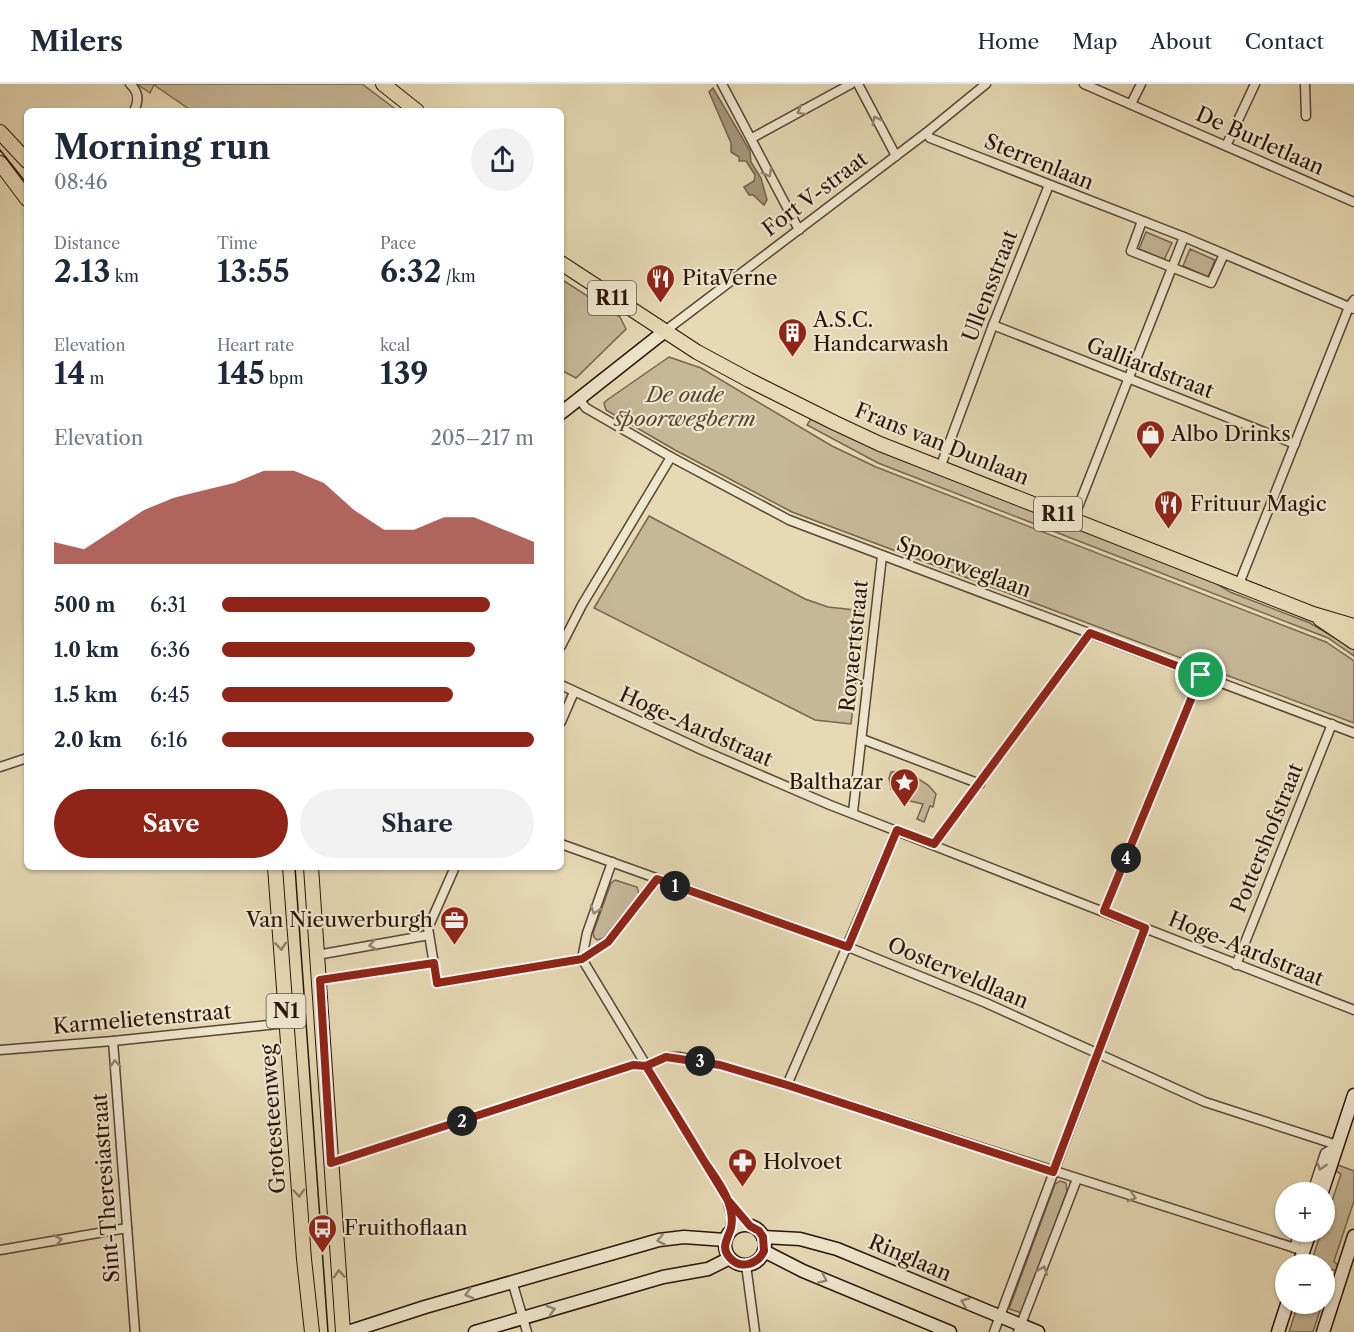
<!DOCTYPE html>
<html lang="en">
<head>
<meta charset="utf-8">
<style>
  :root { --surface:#fff; --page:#f2f2f3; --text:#1f2937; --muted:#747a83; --line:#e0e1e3; --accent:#8f2418 }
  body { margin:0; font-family:"Libre Caslon Text",serif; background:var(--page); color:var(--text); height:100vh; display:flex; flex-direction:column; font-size:22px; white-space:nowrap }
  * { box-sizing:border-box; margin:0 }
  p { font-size:20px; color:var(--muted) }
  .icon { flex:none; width:33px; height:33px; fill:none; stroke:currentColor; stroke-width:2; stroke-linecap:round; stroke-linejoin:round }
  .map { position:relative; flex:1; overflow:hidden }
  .side { position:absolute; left:24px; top:24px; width:540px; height:762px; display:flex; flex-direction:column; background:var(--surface); border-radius:9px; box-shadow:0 2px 4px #0004 }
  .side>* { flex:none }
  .buttons { position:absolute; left:1275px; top:1098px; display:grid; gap:12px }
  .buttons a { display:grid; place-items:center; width:60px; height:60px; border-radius:50%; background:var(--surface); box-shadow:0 2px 4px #0004; font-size:30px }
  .pin { position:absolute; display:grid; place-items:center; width:51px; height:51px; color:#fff; margin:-26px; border:3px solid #fff; border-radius:50%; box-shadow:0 2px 6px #0007 }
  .km { position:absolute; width:30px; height:30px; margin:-15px; border-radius:50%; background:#222; color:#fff; font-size:16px; line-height:30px; text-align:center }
  .round { display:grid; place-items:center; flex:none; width:63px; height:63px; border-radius:32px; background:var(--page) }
  .summary { display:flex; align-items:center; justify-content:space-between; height:102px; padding:0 30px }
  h1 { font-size:33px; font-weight:800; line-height:45px }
  .figures { display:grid; grid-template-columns:repeat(3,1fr); gap:9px; height:102px; padding:6px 30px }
  .figures div { display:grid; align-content:center }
  .figures b { font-size:30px; font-weight:800 }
  .figures small { font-size:16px; font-weight:400 }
  .figures p { font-size:16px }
  .chart { height:168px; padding:12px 30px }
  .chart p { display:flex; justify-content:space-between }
  .chart svg { width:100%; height:108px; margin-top:6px; fill:var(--accent); opacity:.7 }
  .primary-button { display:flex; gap:12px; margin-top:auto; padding:12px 30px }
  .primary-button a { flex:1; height:69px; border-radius:36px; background:var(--accent); color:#fff; font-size:24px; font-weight:800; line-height:69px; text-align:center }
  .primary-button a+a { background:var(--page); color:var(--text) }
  ul { padding:0 30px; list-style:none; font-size:20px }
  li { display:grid; grid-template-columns:96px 72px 1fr; align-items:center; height:45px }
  li i { height:15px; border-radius:8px; background:var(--accent) }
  header { display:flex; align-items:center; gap:36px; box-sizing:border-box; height:84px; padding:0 30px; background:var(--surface); border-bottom:2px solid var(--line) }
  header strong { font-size:28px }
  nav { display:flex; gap:33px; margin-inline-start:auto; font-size:21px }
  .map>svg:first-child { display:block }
  .green { fill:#c6b797; stroke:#786550; stroke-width:1.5 }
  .water { fill:#a6967a; stroke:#74624c; stroke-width:1.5 }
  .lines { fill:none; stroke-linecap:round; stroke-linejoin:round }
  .street-casing { stroke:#594433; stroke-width:11 }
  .secondary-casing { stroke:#2a1308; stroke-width:15 }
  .primary-casing { stroke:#2a1308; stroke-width:16 }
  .street { stroke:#efe6ce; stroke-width:8 }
  .secondary { stroke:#efe6ce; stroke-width:12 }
  .primary { stroke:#e6d9b4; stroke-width:14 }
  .tram { stroke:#2a1308; stroke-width:1.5 }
  .oneway { stroke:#968775 }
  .oneway2 { stroke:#918067 }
  .route-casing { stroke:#fff; stroke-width:12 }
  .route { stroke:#8f2418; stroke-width:8 }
  .labels { text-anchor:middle; stroke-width:4.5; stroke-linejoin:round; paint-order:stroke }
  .shield { fill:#efe6ce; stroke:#655243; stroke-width:1.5 }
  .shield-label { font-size:20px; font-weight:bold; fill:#2a1308 }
  .street-label { font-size:21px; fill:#2a1308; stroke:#efe6ce }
  .poi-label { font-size:21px; fill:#2a1308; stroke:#efe6ce; text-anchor:start }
  .park-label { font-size:21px; font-style:italic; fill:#594433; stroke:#efe6ce }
</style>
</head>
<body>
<header>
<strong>Milers</strong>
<nav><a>Home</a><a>Map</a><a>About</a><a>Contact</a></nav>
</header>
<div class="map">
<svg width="1354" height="1248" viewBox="0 0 1354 1248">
  <rect width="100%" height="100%" fill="#e6d9b4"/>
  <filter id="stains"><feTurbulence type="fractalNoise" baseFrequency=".00333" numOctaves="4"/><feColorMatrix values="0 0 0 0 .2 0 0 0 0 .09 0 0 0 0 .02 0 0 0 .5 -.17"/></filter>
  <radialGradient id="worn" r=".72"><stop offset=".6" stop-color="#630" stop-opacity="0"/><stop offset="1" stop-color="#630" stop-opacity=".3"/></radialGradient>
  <g class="green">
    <polygon points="137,0 362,0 398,27 192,27 154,1 150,9"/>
    <polygon points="1146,148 1172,159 1164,176 1139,165"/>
    <polygon points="1190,165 1215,176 1208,193 1183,182"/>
    <polygon points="561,195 620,233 626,245 576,294 561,286"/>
    <polygon points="669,273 701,284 832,362 876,383 1326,558 1354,577 1354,639 792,428 675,366 606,326 604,319 607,316"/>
    <polygon points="811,335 878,366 1211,496 1230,508 1310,539 1354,565 1354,572 1328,554 878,379 807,341"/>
    <polygon points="649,432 805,515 828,523 864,527 851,640 815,636 594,524"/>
    <polygon points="906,687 928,701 936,710 933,723 930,722 924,738 917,735 923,720 910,717 891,705 889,694 891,688"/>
    <polygon points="615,796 637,803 639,810 604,854 597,856 594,853 593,849 611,799"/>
    <polygon points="1338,1081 1354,1087 1354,1117 1334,1177 1339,1183 1337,1187 1325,1184 1324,1180 1306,1179 1307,1175 1312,1176 1321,1148 1324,1148 1325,1138 1341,1090 1336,1087"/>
    <polygon points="1060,1097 1066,1099 1067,1107 1022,1229 1009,1225 1055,1100"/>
    <polygon points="1298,1220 1322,1220 1313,1248 1289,1248"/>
  </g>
  <polygon class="water" points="713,4 750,67 751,78 761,94 767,116 764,121 753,111 749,111 744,103 754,97 755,91 746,77 739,77 739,73 731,68 731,59 709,8"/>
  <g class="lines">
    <defs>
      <g id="street">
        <path d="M130,0C139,8 139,17 134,27"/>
        <polyline points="722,0 799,146"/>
        <polyline points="858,0 896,72"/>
        <polyline points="1084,0 1354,118"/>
        <polyline points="1305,0 1306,32"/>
        <polyline points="1131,20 1141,0"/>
        <polyline points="926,49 930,54 1184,153 1354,225"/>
        <polyline points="752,54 851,0"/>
        <polyline points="1226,62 1255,0"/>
        <polyline points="1142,137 1131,167 1211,199 1224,170"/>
        <polyline points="993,241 1295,360"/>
        <polyline points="665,247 926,49 986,0"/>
        <polyline points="579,315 586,324 671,373 789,436 1354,649"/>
        <polyline points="940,384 993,241 1049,101"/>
        <polyline points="1073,436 1184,153"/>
        <polyline points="1239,500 1349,223 1354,216"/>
        <polyline points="561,562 582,521 671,373"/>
        <polyline points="561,601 702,666 830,721 1354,926"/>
        <polyline points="561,638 574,608"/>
        <polyline points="862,655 980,700"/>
        <polyline points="0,683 27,674"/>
        <polyline points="853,728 882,472"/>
        <polyline points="561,760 848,863 986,919 1205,1018 1337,1061"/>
        <polyline points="934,760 1090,549"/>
        <polyline points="455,783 428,844 437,899 582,875 608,858 657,795"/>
        <polyline points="1104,827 1201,591"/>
        <polyline points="317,871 429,851"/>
        <polyline points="582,875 727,1115 750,1142"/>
        <polyline points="582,875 587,849 612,778"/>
        <polyline points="1236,881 1332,640"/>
        <polyline points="320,896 434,879"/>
        <polyline points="113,957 135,1248"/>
        <polyline points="0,966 113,957 287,939"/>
        <polyline points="787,1001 897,746"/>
        <polyline points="331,1079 633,981 646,982 666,973 679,973 720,981 787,1001 1304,1167"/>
        <polyline points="1312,1108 1325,1069 1337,1062"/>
        <polyline points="728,1119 732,1133 730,1147"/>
        <polyline points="1294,1164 1299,1148"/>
        <polyline points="0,1166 127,1144"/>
        <polyline points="746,1181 755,1248"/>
        <polyline points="512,1197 527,1248"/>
        <polyline points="994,1248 1145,844"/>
        <polyline points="1018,1248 1077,1095"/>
      </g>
      <g id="secondary">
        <polyline points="561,329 665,247"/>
        <polyline points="1322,1108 1354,1011"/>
        <circle cx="745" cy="1161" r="20"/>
        <polyline points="763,1153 800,1155 837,1165 1038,1248"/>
        <polyline points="764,1167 803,1187 950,1248"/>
        <polyline points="1299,1180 1310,1148"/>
        <polyline points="348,1248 425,1223 659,1156 684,1153 725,1156"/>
        <polyline points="475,1248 663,1193 708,1185 730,1174"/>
        <polyline points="1278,1248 1287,1220"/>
        <polyline points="1323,1248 1354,1152"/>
      </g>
      <g id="primary">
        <polyline points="383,0 417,27"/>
        <polyline points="0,48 27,77"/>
        <polyline points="0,79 27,115"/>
        <polyline points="561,179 697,268 749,296 835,339 880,360 1313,530 1354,542"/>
        <polyline points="1320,535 1354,558"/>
        <polyline points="275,783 304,1175 312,1248"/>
        <polyline points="311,783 343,1248"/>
      </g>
    </defs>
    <use href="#street" class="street-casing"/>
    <use href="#secondary" class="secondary-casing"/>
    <use href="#primary" class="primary-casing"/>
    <use href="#street" class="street"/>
    <use href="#secondary" class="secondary"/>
    <use href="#primary" class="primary"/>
    <g class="tram">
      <polyline points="0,66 27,100"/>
      <polyline points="295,783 328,1248"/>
    </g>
  </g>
  <defs><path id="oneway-chevron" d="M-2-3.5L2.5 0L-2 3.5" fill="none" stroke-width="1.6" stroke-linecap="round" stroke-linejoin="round" transform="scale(1.5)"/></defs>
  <g class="oneway">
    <use href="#oneway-chevron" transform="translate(801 27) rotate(151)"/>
    <use href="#oneway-chevron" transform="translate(876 36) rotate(-117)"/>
    <use href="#oneway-chevron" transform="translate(768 89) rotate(62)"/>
    <use href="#oneway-chevron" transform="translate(595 826) rotate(109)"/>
    <use href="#oneway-chevron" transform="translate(373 861) rotate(170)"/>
    <use href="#oneway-chevron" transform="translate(115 980) rotate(-94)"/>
    <use href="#oneway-chevron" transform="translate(1321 1082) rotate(108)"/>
    <use href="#oneway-chevron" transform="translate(1132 1113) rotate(17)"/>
    <use href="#oneway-chevron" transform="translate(58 1156) rotate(-10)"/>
    <use href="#oneway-chevron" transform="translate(661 1156) rotate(169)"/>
    <use href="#oneway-chevron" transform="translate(1043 1186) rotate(-69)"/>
    <use href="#oneway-chevron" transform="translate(823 1195) rotate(23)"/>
    <use href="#oneway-chevron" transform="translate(469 1210) rotate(164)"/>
    <use href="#oneway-chevron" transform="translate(965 1218) rotate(-158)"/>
    <use href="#oneway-chevron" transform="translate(551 1226) rotate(-16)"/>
  </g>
  <g class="oneway2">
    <use href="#oneway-chevron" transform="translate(281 862) rotate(86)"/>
    <use href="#oneway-chevron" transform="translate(299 1109) rotate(86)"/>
    <use href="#oneway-chevron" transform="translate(339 1190) rotate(-94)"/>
  </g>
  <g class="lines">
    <defs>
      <path id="route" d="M1201,591L1090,549L934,760L897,746L848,863L657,795L608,858L582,875L437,899L434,879L320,896L331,1079L633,981L646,982L727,1115L750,1142L759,1147L763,1153L764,1167C758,1180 741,1186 730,1174C720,1163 728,1155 731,1144C733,1135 731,1125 728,1117C723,1103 712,1089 704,1077C685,1045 665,1013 646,982L666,973L720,981L787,1001L1053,1088L1145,844L1104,827L1201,591"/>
    </defs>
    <use href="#route" class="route-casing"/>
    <use href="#route" class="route"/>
  </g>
  <defs>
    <symbol id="restaurant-pin" viewBox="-11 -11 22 30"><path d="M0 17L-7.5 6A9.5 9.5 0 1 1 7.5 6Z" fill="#8f2418" stroke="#efe6ce"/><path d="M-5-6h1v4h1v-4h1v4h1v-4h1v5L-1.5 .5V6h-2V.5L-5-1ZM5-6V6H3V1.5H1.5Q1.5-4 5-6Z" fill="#fff"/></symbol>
    <symbol id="building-pin" viewBox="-11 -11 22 30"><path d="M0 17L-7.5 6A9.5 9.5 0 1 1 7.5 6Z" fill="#8f2418" stroke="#efe6ce"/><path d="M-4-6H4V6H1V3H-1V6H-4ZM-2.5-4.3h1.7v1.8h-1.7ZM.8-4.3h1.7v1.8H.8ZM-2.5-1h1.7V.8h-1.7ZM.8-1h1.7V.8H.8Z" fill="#fff"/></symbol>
    <symbol id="shop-pin" viewBox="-11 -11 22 30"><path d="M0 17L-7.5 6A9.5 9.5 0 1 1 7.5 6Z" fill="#8f2418" stroke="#efe6ce"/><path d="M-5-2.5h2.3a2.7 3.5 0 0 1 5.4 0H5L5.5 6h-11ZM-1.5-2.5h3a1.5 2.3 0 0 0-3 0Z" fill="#fff"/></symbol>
    <symbol id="sight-pin" viewBox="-11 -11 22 30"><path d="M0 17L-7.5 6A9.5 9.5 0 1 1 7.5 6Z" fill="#8f2418" stroke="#efe6ce"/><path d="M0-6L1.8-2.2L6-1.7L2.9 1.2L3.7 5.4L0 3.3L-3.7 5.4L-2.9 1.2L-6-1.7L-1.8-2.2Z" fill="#fff"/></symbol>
    <symbol id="office-pin" viewBox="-11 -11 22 30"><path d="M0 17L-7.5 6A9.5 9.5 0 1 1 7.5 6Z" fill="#8f2418" stroke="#efe6ce"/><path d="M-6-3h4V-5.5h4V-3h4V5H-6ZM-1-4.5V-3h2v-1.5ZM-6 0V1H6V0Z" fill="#fff"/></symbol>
    <symbol id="pharmacy-pin" viewBox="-11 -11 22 30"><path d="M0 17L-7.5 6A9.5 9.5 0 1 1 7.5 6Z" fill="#8f2418" stroke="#efe6ce"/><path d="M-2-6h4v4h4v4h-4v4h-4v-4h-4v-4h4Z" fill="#fff"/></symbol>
    <symbol id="bus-pin" viewBox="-11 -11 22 30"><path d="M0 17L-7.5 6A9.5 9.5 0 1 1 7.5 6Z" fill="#8f2418" stroke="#efe6ce"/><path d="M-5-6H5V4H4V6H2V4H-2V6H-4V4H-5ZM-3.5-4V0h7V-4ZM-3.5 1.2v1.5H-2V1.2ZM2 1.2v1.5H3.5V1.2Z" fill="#fff"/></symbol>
  </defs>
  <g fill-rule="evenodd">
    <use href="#restaurant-pin" x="644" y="178" width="33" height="45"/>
    <use href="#building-pin" x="776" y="232" width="33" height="45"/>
    <use href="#shop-pin" x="1134" y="334" width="33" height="45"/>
    <use href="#restaurant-pin" x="1152" y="404" width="33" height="45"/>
    <use href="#sight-pin" x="888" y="682" width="33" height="45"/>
    <use href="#office-pin" x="438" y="820" width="33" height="45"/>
    <use href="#pharmacy-pin" x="726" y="1062" width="33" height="45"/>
    <use href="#bus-pin" x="306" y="1128" width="33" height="45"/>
  </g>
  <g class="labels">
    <g class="shield">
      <rect x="588" y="197" width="48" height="34" rx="4.5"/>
      <rect x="1034" y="413" width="48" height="34" rx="4.5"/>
      <rect x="266.5" y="910" width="39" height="34" rx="4.5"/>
    </g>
    <g class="shield-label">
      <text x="612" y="221">R11</text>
      <text x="1058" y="437">R11</text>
      <text x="286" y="934">N1</text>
    </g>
    <g class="street-label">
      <text transform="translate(1260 57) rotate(24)" y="7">De Burletlaan</text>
      <text transform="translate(1039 78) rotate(22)" y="7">Sterrenlaan</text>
      <text transform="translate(815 110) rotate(-37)" y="7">Fort V-straat</text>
      <text transform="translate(990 202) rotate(-69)" y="7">Ullensstraat</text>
      <text transform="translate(1150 284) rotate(21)" y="7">Galliardstraat</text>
      <text transform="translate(942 360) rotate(22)" y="7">Frans van Dunlaan</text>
      <text transform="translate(964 483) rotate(20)" y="7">Spoorweglaan</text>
      <text transform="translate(854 562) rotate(-84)" y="7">Royaertstraat</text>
      <text transform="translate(696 643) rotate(24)" y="7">Hoge-Aardstraat</text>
      <text transform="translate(1267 754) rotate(-68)" y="7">Pottershofstraat</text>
      <text transform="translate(1246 865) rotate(22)" y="7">Hoge-Aardstraat</text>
      <text transform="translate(958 889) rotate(23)" y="7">Oosterveldlaan</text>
      <text transform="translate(142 935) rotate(-5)" y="7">Karmelietenstraat</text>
      <text transform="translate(273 1035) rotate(-94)" y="7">Grotesteenweg</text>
      <text transform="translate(106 1104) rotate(-94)" y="7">Sint-Theresiastraat</text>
      <text transform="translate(910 1174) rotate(23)" y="7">Ringlaan</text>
    </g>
    <g class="poi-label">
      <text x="682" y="201">PitaVerne</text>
      <text x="813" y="243">A.S.C.<tspan x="813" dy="24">Handcarwash</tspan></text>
      <text x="1171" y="357">Albo Drinks</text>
      <text x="1190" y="427">Frituur Magic</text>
      <text x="883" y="705" text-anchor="end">Balthazar</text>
      <text x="433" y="843" text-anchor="end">Van Nieuwerburgh</text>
      <text x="763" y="1085">Holvoet</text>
      <text x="344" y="1151">Fruithoflaan</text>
    </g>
    <g class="park-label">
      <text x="685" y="318">De oude<tspan x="685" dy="24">spoorwegberm</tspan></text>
    </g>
  </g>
  <rect width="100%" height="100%" filter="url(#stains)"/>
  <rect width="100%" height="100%" fill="url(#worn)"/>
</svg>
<div class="buttons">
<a>+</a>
<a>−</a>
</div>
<div class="pin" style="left:1201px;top:591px;background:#1e9e55"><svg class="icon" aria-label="arrive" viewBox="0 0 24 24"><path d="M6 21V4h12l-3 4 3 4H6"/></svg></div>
<b class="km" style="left:675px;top:802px">1</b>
<b class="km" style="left:462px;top:1037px">2</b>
<b class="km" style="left:700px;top:977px">3</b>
<b class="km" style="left:1126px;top:774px">4</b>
<section class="side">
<div class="summary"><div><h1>Morning run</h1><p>08:46</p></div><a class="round"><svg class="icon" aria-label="share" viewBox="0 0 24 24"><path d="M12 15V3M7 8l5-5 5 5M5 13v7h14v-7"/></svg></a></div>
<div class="figures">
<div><p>Distance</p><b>2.13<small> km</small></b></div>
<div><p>Time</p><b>13:55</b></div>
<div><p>Pace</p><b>6:32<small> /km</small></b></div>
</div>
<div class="figures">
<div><p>Elevation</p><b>14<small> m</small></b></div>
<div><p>Heart rate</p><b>145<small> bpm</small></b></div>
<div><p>kcal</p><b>139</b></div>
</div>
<div class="chart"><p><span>Elevation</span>205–217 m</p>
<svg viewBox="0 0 160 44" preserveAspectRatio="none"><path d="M0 44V35L10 38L20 30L30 22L40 17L50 14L60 11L70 6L80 6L90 11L100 22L110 30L120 30L130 25L140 25L150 30L160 35V44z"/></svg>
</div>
<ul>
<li><b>500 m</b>6:31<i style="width:86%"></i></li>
<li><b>1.0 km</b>6:36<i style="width:81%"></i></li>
<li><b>1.5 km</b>6:45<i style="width:74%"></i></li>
<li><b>2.0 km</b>6:16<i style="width:100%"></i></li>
</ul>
<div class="primary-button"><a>Save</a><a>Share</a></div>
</section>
</div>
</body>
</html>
